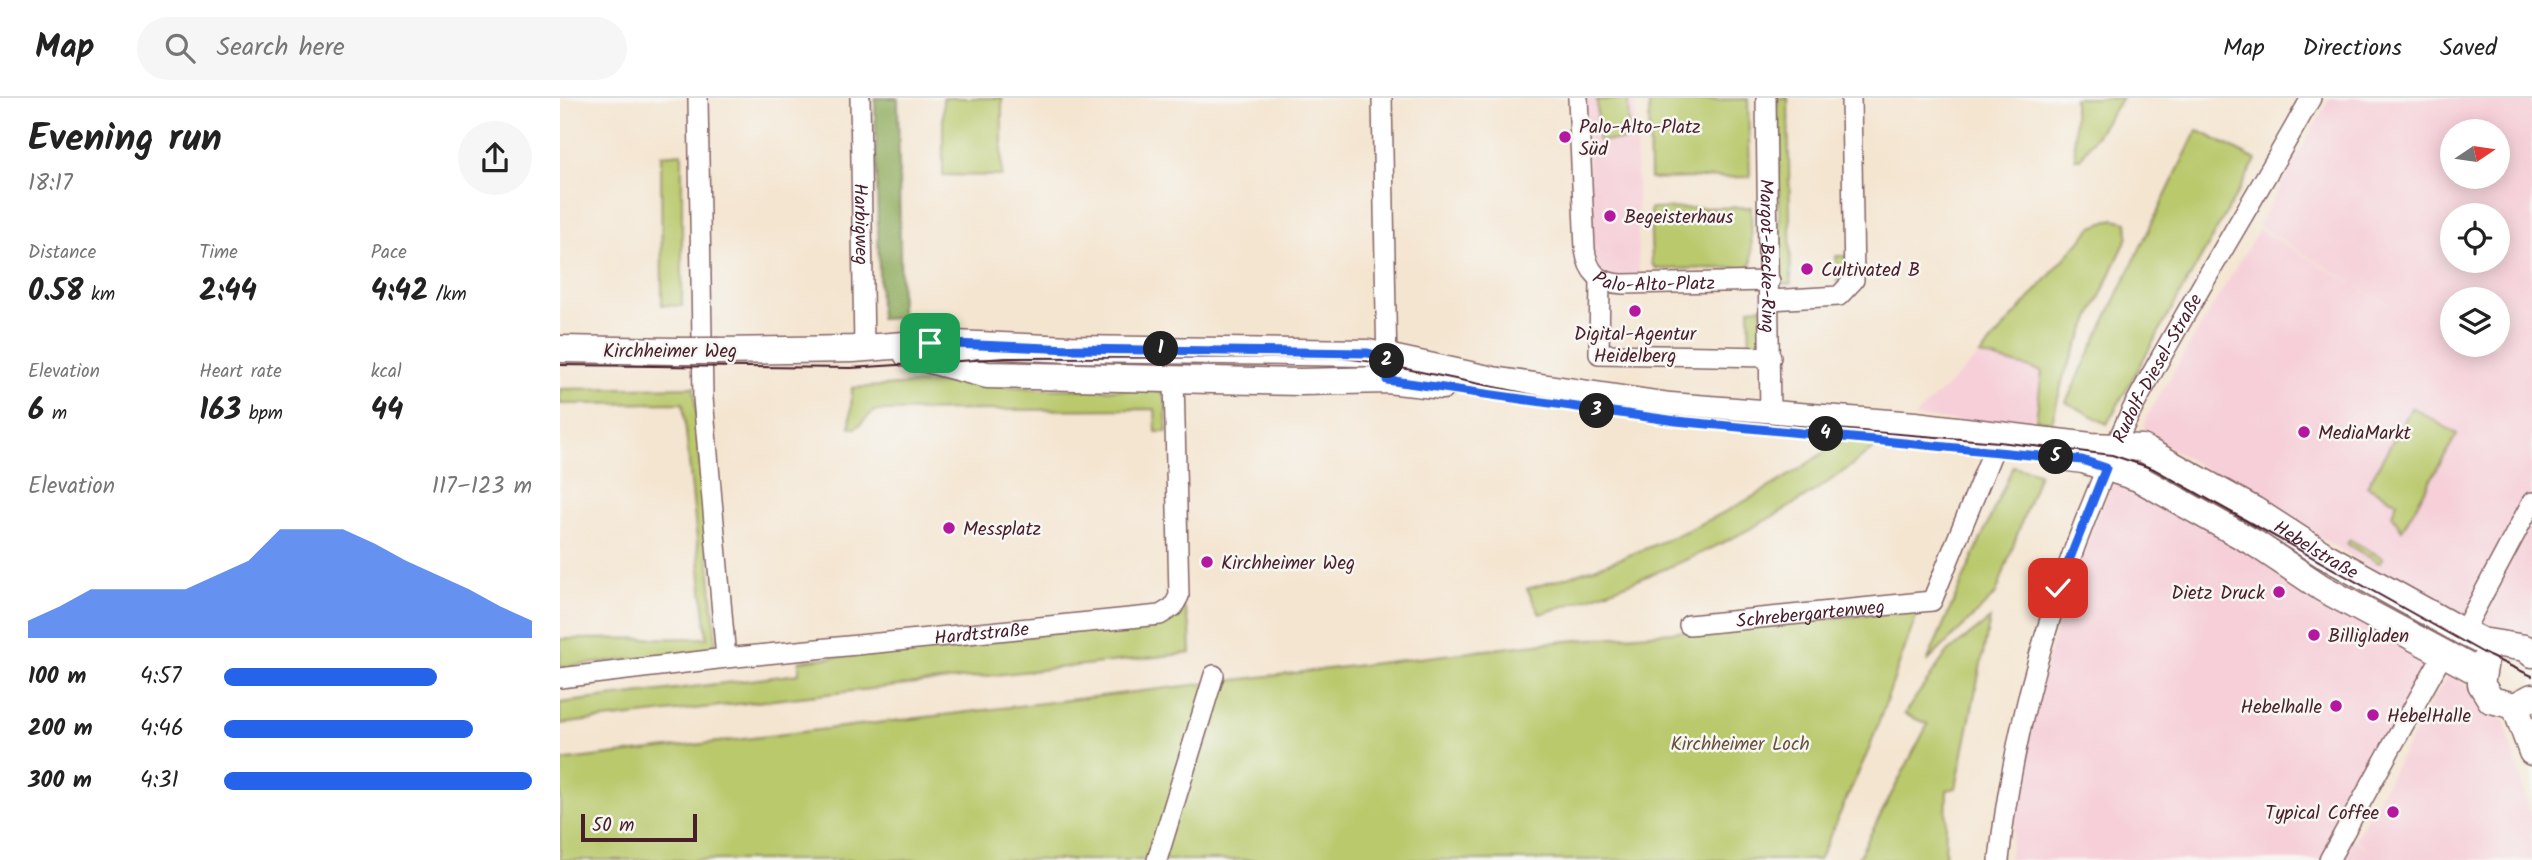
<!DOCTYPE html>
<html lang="en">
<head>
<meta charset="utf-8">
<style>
  :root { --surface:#fff; --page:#f6f6f6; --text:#222; --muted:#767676; --line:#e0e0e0; --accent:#2563eb }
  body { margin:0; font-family:Kalam,sans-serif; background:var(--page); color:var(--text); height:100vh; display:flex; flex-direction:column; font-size:26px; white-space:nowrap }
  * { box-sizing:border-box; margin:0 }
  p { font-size:23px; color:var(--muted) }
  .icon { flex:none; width:38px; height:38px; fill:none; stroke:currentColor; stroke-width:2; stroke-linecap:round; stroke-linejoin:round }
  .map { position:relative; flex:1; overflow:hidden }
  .drawer { display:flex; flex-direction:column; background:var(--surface); width:560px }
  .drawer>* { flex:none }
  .needle { width:46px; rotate:77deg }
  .buttons { position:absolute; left:1880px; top:21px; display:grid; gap:14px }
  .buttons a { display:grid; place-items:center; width:70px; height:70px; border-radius:50%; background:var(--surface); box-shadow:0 4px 18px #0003; font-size:35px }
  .scale { position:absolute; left:21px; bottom:18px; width:116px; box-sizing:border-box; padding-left:7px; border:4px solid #4a1f2b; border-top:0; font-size:19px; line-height:24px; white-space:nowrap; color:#4a1f2b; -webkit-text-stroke:5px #f6f6f2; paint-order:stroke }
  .pin { position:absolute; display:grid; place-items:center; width:60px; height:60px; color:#fff; margin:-30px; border-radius:14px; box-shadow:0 4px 10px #0006 }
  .km { position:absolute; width:35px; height:35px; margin:-18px; border-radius:50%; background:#222; color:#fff; font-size:19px; line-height:35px; text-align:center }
  .round { display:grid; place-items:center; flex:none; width:74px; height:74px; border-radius:37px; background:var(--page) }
  .headline { display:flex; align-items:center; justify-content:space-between; height:119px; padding:0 28px }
  h1 { font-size:38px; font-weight:600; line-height:52px }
  .figures { display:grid; grid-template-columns:repeat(3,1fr); gap:10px; height:119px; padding:7px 28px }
  .figures div { display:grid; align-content:center }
  .figures b { font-size:30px; font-weight:600 }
  .figures small { font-size:19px; font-weight:400 }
  .figures p { font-size:19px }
  .chart { height:196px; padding:14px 28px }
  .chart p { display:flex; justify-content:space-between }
  .chart svg { width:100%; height:126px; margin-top:7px; fill:var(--accent); opacity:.7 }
  ul { padding:0 28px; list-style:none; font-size:23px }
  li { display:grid; grid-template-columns:112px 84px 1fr; align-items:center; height:52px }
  li i { height:18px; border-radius:9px; background:var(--accent) }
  header { display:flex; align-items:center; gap:42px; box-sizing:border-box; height:98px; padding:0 35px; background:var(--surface); border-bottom:2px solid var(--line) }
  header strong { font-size:33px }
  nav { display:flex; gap:38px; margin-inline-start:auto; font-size:24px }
  .search { width:490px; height:63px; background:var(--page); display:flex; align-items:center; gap:18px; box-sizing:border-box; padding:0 24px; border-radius:38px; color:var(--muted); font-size:26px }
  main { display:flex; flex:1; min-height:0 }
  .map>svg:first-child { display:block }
  .built { fill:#f6cfd8; fill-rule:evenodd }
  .green { fill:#b9c96c; stroke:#82744c; stroke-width:2 }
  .forest { fill:#92ad60; stroke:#6e6646; stroke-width:2 }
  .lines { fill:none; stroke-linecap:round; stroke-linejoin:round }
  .street-casing { stroke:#866465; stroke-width:22 }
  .secondary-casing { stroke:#866465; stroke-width:29 }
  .street { stroke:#fff; stroke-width:19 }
  .secondary { stroke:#fff; stroke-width:26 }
  .tram { stroke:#4a1f2b; stroke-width:2 }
  .secondary-bridge-casing { stroke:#866465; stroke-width:29; stroke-linecap:butt }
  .secondary-bridge { stroke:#fff; stroke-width:26 }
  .route-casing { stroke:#fff; stroke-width:14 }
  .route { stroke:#2563eb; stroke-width:9 }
  .poi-dot { fill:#b5179e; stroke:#f6f6f2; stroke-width:2.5 }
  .labels { text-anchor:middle; stroke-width:5; stroke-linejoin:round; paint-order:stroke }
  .poi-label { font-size:19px; fill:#4a1f2b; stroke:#f6f6f2; text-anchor:start }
  .street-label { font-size:19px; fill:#4a1f2b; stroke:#f6f6f2 }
  .park-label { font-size:19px; fill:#6b523e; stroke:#f6f6f2 }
</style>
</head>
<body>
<header>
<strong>Map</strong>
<div class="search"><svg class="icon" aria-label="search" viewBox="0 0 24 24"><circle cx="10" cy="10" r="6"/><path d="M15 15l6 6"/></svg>Search here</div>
<nav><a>Map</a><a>Directions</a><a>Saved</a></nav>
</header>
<main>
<section class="drawer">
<div class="headline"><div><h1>Evening run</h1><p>18:17</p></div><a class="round"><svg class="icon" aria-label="share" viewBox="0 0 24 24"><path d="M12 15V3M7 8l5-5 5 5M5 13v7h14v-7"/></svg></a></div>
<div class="figures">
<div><p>Distance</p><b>0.58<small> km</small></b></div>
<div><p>Time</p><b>2:44</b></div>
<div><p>Pace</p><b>4:42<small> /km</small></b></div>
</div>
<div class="figures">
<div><p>Elevation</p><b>6<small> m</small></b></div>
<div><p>Heart rate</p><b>163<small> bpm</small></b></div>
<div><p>kcal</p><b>44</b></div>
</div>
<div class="chart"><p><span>Elevation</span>117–123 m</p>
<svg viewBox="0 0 160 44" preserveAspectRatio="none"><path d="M0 44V38L10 33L20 27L30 27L40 27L50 27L60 22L70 17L80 6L90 6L100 6L110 11L120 17L130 22L140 27L150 33L160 38V44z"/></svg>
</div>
<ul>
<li><b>100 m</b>4:57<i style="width:69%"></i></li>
<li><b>200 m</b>4:46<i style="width:81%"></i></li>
<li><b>300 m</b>4:31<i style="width:100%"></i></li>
</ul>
</section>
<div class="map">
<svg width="1972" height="762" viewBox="0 0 1972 762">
  <rect width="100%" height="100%" fill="#f6f6f2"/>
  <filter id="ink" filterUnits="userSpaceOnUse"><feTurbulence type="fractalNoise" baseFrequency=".0143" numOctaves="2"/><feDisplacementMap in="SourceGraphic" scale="14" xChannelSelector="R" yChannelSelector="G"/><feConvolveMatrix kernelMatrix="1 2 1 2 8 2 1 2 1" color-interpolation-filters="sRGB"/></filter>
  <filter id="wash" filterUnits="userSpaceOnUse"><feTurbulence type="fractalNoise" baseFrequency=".00686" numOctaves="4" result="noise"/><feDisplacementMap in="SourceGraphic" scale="28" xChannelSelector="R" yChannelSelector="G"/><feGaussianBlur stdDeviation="1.57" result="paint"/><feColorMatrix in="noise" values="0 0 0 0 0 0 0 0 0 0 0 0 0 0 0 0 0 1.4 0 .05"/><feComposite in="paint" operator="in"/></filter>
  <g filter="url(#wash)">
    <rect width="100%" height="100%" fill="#f4e5d0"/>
    <g class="built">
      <polygon points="1026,0 1075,0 1079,179 1051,179 1032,170"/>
      <path d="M1770,0H1972V537L1959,532L1937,536L1900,514L1894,519L1698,403L1587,336L1584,330L1586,320L1699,131L1858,225L1698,128ZM1892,33H1937V79H1892ZM1892,117H1937V163H1892ZM1892,201H1937V247H1892Z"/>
      <polygon points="1420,257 1482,273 1472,330 1354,319"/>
      <polygon points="1556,383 1577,389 1866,557 1870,563 1775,730 1815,756 1795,741 1888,575 1905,584 1929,614 1944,623 1972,720 1972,762 1449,762 1465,650 1478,592 1513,477 1549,390"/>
    </g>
    <g class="green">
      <polygon points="383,0 442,0 442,78 383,77"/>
      <polygon points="1217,0 1228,0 1231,186 1221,186"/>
      <polygon points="1514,0 1562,0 1520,61 1515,61"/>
      <polygon points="1068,1 1069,42 1038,43 1037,2"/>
      <polygon points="1188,1 1190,79 1090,81 1089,3"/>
      <polygon points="1637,32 1696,62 1547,326 1506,304"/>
      <polygon points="122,55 122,208 102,207 101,57"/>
      <polygon points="1191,109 1192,165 1187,170 1097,171 1092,166 1090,111"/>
      <polygon points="1554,121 1567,124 1568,138 1504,277 1492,324 1476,322 1482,273 1420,257 1532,129"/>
      <polygon points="1276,158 1286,158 1287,177 1283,185 1277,185"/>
      <polygon points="1202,209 1203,255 1190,255 1189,210"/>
      <polygon points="402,283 480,291 593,292 602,295 606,304 607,334 596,334 595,311 314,313 296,330 290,330 292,290"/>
      <polygon points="134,289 156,543 147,553 0,569 0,541 147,540 123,305 0,306 0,291"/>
      <polygon points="1852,309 1897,336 1842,432 1832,417 1837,404 1807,388"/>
      <path d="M1287,338L1324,342C1223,426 1104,477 980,516L967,491C1082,459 1191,409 1287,338Z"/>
      <polygon points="1453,368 1479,375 1436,496 1367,564"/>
      <polygon points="1790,442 1823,460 1819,465 1787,446"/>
      <polygon points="624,509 630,530 631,555 0,626 0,605 239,576 239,563 597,524"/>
      <polygon points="1358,513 1310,649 1259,762 0,762 0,663 984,545"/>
      <polygon points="1430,521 1396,690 1387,692 1385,762 1297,762 1368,626 1344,616 1387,555"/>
    </g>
    <polygon class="forest" points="315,0 338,0 341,220 320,221"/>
  </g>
  <g filter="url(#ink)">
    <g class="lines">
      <defs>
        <g id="street">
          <polyline points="138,0 143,300 166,560"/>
          <path id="s1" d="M300,0L304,251"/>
          <polyline points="822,0 827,270"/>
          <path id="s2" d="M1018,0L1025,151C1028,175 1039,185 1063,186L1210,183"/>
          <path id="s3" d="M1206,0L1210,316"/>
          <polyline points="1040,180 1039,256 1211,259"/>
          <polyline points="1210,202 1279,198 1294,182 1291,0"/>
          <path id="s4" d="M1129,527L1372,503L1433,353"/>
          <polyline points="1903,534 1972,404"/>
          <path id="s5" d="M0,580L166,560L600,517L613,509L619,498L614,281"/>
          <polyline points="597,762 654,577"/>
          <path id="s6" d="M1439,762C1452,641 1483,527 1528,415C1543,379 1556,342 1574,308C1630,204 1693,103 1751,0"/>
          <polyline points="1769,762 1883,556"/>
        </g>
        <g id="secondary">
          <polyline points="0,251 116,253"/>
          <path id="s7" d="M158,253L293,251L370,245L511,251L808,255L933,282L1110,308L1355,327L1531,348L1582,350L1694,412L1764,457L1903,534L1921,543L1965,550L1972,556"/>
          <polyline points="347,256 427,277 741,284 827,282 883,288"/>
          <polyline points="1501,359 1523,362 1578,380 1696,446 1762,490 1920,575"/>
          <polyline points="1925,562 1921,586 1931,602 1955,608 1972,599"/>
          <polyline points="1955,608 1972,654"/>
        </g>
      </defs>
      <use href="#street" class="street-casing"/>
      <use href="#secondary" class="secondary-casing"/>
      <use href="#street" class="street"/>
      <use href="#secondary" class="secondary"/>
      <polyline class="tram" points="0,267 291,270 446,260 775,259 807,263 1003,303 1114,318 1439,344 1552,357 1594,371 1929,558 1972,578"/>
      <defs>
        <polyline id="secondary-bridge" points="116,253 158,253"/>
      </defs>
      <use href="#secondary-bridge" class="secondary-bridge-casing"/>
      <use href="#secondary-bridge" class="secondary-bridge"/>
    </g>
  </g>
  <g class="lines" filter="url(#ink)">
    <defs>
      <polyline id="route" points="370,245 511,251 808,255 827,260 827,282 1116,323 1522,362 1546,370 1498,490"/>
    </defs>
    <use href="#route" class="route-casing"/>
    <use href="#route" class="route"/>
  </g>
  <g class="poi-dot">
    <circle cx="1005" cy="39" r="7"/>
    <circle cx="1050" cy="118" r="7"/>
    <circle cx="1247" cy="171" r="7"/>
    <circle cx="1075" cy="213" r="7"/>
    <circle cx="1744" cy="334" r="7"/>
    <circle cx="389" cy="430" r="7"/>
    <circle cx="647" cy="464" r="7"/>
    <circle cx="1719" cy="494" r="7"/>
    <circle cx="1754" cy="537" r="7"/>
    <circle cx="1776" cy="608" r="7"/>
    <circle cx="1813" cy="617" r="7"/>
    <circle cx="1833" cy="714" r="7"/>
  </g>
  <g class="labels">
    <g class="poi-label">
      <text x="1019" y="35">Palo-Alto-Platz<tspan x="1019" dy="22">Süd</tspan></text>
      <text x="1064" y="125">Begeisterhaus</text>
      <text x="1261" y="178">Cultivated B</text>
      <text x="1075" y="242" text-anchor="middle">Digital-Agentur<tspan x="1075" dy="22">Heidelberg</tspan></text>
      <text x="1758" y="341">MediaMarkt</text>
      <text x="403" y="437">Messplatz</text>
      <text x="661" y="471">Kirchheimer Weg</text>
      <text x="1705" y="501" text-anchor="end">Dietz Druck</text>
      <text x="1768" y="544">Billigladen</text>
      <text x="1762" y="615" text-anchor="end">Hebelhalle</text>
      <text x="1827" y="624">HebelHalle</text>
      <text x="1819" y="721" text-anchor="end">Typical Coffee</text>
    </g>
    <g class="street-label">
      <text dy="7" stroke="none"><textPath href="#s1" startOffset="126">Harbigweg</textPath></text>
      <text dy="7" stroke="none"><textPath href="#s3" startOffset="158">Margot-Becke-Ring</textPath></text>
      <text dy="7" stroke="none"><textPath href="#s2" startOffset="240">Palo-Alto-Platz</textPath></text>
      <text x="110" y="259">Kirchheimer Weg</text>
      <text dy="7" stroke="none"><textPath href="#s6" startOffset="520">Rudolf-Diesel-Straße</textPath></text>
      <text dy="7" stroke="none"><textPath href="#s7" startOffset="1633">Hebelstraße</textPath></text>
      <text dy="7" stroke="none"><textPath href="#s4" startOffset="122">Schrebergartenweg</textPath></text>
      <text dy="7" stroke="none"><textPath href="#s5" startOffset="424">Hardtstraße</textPath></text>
    </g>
    <g class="park-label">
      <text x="1180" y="652">Kirchheimer Loch</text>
    </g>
  </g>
</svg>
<div class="buttons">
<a><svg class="needle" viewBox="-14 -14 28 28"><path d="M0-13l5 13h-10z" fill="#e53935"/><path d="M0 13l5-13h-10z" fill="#767676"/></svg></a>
<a><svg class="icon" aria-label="locate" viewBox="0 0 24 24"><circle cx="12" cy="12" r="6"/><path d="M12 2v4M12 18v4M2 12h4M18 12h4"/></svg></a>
<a><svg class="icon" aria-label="layers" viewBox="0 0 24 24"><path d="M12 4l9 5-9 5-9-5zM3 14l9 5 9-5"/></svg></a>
</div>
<div class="scale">50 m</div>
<div class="pin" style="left:370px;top:245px;background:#1e9e55"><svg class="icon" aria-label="arrive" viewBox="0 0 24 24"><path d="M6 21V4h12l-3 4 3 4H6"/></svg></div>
<div class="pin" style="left:1498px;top:490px;background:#d93025"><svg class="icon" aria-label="check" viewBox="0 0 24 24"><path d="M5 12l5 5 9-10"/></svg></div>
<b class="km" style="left:601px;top:251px">1</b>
<b class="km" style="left:827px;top:263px">2</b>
<b class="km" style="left:1037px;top:313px">3</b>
<b class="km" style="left:1266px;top:336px">4</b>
<b class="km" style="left:1496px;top:359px">5</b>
</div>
</main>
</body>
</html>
